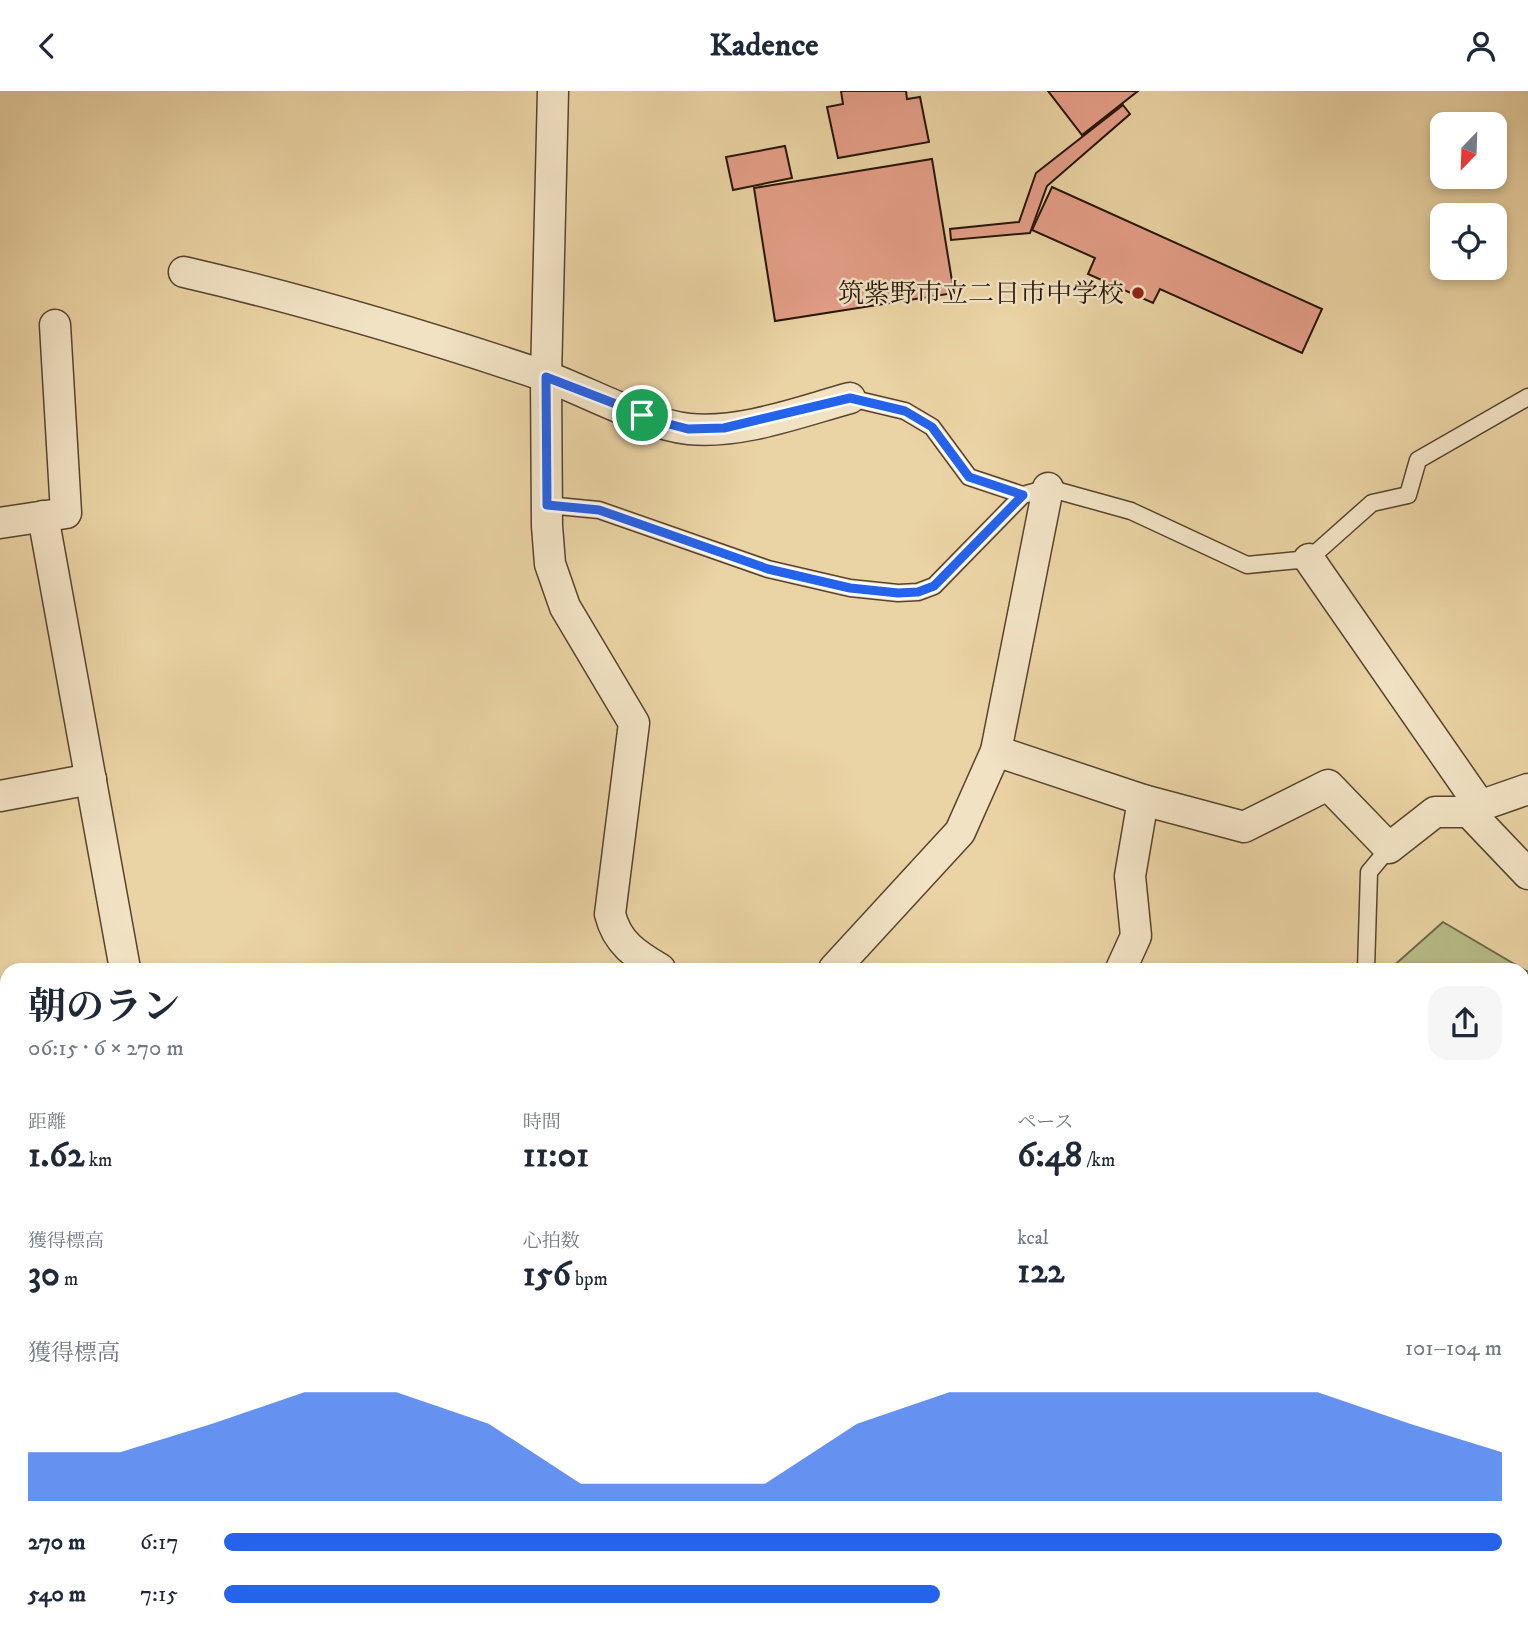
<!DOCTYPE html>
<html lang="ja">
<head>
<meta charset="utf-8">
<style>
  :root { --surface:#fff; --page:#f6f6f7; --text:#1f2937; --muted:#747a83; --accent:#2563eb }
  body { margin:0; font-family:"IM FELL DW Pica","Noto Serif JP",serif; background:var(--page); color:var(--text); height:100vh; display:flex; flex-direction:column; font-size:26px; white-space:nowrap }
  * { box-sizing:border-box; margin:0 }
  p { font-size:23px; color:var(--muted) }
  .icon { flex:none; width:38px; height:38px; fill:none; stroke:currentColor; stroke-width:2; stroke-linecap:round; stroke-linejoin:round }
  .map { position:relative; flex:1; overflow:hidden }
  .sheet { position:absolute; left:0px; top:872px; width:1530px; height:674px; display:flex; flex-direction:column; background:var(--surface); border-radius:21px 21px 0 0; box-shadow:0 4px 10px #0003 }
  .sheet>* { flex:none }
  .needle { width:46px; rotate:203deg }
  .tools { position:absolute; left:1430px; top:21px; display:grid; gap:14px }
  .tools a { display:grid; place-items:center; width:77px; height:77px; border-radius:14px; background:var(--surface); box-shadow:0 4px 10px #0003; font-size:35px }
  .pin { position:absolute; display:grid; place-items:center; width:60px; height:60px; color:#fff; margin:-30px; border:4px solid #fff; border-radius:50%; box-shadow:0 2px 7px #0007 }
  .round { display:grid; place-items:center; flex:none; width:74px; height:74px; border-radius:21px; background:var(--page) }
  .head { display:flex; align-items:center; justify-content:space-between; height:119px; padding:0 28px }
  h1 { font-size:38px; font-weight:700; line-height:52px }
  .figures { display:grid; grid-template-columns:repeat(3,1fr); gap:10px; height:119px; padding:7px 28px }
  .figures div { display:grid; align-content:center }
  .figures b { font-size:35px; font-weight:700 }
  .figures small { font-size:19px; font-weight:400 }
  .figures p { font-size:19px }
  .chart { height:196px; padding:14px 28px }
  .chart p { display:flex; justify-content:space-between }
  .chart svg { width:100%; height:126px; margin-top:7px; fill:var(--accent); opacity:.7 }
  ul { padding:0 28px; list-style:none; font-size:23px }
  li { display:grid; grid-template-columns:112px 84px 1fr; align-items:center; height:52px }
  li i { height:18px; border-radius:9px; background:var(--accent) }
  header { display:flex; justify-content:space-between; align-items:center; height:91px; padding:0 28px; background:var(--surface); font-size:32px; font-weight:700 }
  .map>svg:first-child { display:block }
  .green { fill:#b6bc87; stroke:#6e6848; stroke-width:2 }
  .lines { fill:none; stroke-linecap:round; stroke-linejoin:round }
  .stream { stroke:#6b7765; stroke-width:9 }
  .building { fill:#e49e88; stroke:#271508; stroke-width:2 }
  .service-casing { stroke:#58442f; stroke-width:19 }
  .minor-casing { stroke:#58442f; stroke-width:33 }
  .service { stroke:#f1e2c4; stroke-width:16 }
  .minor { stroke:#f1e2c4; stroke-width:30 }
  .route-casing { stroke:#fff; stroke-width:14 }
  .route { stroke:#2563eb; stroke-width:9 }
  .poi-dot { fill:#8f2418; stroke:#f1e2c4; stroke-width:2.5 }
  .labels { text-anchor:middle; stroke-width:5; stroke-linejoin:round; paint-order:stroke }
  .poi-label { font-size:26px; fill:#271508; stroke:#f1e2c4; text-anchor:end }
</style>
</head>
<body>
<header><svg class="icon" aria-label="back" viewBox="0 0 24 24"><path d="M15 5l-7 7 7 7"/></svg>Kadence<svg class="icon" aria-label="person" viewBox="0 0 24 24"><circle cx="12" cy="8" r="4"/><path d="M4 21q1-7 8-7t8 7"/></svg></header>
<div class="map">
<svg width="1528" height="1545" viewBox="0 0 1528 1545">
  <rect width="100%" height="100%" fill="#ead3a4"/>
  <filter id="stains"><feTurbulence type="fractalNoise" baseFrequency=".00286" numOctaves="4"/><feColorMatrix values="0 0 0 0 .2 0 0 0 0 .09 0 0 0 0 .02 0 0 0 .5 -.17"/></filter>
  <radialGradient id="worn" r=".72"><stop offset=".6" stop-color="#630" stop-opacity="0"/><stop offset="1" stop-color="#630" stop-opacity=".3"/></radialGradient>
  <g class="green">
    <polygon points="1443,831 1528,881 1528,1193 1523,1183 1523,1156 1527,1154 1522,1144 1522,878 1390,878"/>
    <polygon points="1244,1538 1512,1538 1515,1545 1252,1545"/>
  </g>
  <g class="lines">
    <polyline class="stream" points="341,1538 343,1540"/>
  </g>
  <g class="building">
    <polygon points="841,0 906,0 907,8 920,6 929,51 838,67 827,16 843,13"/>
    <polygon points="1048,0 1138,0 1082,44"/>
    <polygon points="1123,14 1130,23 1047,95 1030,142 951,149 950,138 1019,131 1036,82"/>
    <polygon points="785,55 792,87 733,99 726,66"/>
    <polygon points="932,68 954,202 775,230 754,97"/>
    <polygon points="1052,96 1322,218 1302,262 1160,198 1153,212 1088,183 1095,167 1032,139"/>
    <polygon points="429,1538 499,1538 525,1545 427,1545"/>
  </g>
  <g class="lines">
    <defs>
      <g id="service">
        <polyline points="850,307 905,320 932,336 969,386 1023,404"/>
        <polyline points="547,414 599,419 768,478 850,497 898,502 918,501 934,495 1023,404 1048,397 1131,420 1247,474 1309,468 1372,412 1408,404 1418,369 1528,306"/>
        <polyline points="1366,878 1369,781 1389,757"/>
        <polyline points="0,1243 7,1246"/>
      </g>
      <g id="minor">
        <path d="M553,0L546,286L547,435L550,473L565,516L634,632L610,823C617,852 636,864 660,878"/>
        <path d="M184,181C305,209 426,245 545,285C586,300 648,334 689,338C742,343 799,321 850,307"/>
        <polyline points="43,425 125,878"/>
        <polyline points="0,432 66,422 55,234"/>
        <polyline points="1309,468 1479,713"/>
        <polyline points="996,660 1143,709 1244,736 1328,694 1389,757 1435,721 1462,721 1528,698"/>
        <polyline points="0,705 91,688"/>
        <polyline points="1467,719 1528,783"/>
        <polyline points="834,878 960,741 996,660 1048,397"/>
        <polyline points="1121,878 1136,845 1130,785 1143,709"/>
        <polyline points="0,1086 7,1099"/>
        <polyline points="1522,1282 1528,1290"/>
        <polyline points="0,1317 7,1289"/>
        <polyline points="271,1538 293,1545"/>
        <polyline points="1082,1538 1090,1545"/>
        <polyline points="67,1545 72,1538"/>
        <polyline points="363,1545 365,1538"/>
        <polyline points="672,1545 673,1538"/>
        <polyline points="898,1545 899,1538"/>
      </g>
    </defs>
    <use href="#service" class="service-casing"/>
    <use href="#minor" class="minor-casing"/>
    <use href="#service" class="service"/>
    <use href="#minor" class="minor"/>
  </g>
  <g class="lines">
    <defs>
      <polygon id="route" points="546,286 665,332 688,338 724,337 850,307 905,320 932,336 969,386 1023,404 934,495 918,501 898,502 850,497 768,478 599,419 547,414"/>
    </defs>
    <use href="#route" class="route-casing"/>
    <use href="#route" class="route"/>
  </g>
  <circle class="poi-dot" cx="1138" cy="202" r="7"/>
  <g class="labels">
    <g class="poi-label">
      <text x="1124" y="211">筑紫野市立二日市中学校</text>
    </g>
  </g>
  <rect width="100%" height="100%" filter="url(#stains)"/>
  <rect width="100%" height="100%" fill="url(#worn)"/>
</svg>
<div class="tools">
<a><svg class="needle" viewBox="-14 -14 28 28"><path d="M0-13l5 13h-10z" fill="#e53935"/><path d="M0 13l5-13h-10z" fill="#747a83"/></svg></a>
<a><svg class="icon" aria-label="locate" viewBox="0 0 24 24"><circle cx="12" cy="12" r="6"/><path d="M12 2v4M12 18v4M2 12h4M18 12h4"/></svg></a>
</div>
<div class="pin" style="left:642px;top:324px;background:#1e9e55"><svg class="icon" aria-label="arrive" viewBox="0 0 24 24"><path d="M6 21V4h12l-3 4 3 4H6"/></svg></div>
<section class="sheet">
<div class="head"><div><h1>朝のラン</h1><p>06:15 · 6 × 270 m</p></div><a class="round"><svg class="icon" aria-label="share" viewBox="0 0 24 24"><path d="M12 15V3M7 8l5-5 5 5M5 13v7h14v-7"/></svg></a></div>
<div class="figures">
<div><p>距離</p><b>1.62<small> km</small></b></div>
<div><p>時間</p><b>11:01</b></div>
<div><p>ペース</p><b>6:48<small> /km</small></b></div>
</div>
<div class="figures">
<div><p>獲得標高</p><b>30<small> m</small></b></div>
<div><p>心拍数</p><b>156<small> bpm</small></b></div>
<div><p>kcal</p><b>122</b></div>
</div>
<div class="chart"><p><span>獲得標高</span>101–104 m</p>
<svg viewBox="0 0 160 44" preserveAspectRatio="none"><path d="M0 44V27L10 27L20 17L30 6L40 6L50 17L60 38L70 38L80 38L90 17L100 6L110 6L120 6L130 6L140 6L150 17L160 27V44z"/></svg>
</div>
<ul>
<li><b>270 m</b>6:17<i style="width:100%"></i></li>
<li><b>540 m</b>7:15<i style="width:56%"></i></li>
</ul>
</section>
</div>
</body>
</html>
